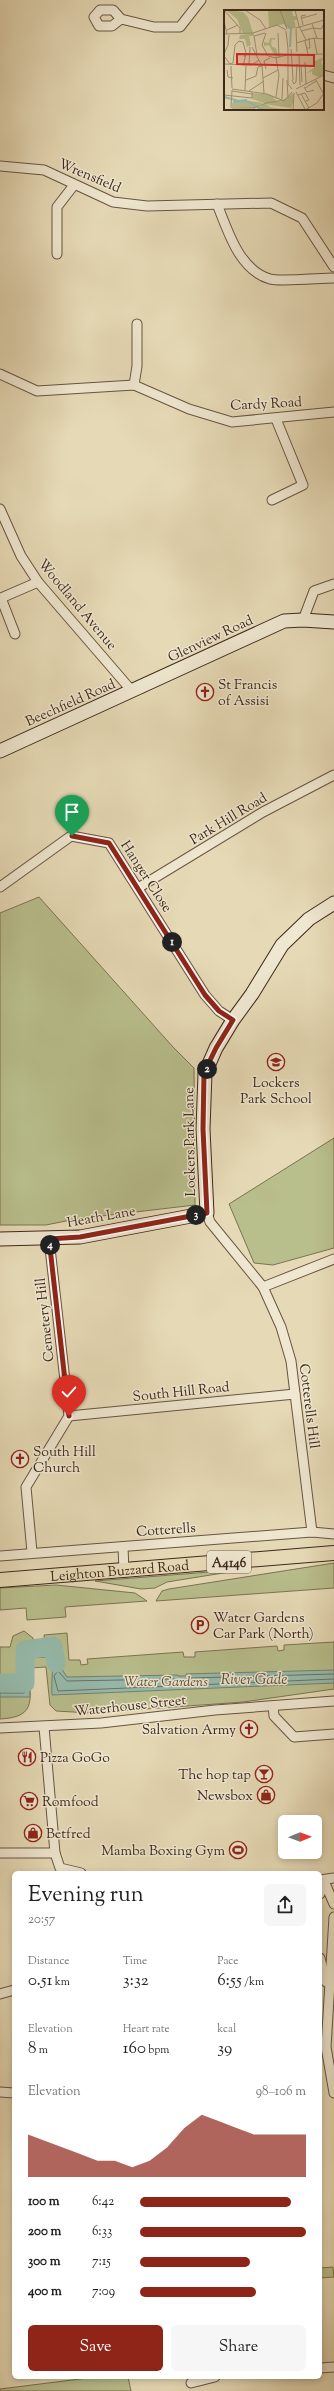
<!DOCTYPE html>
<html lang="en">
<head>
<meta charset="utf-8">
<style>
  :root { --surface:#fff; --page:#f6f6f6; --text:#222; --muted:#767676; --accent:#8f2418 }
  body { margin:0; font-family:"Sorts Mill Goudy",serif; background:var(--page); color:var(--text); height:100vh; display:flex; flex-direction:column; font-size:15px; white-space:nowrap }
  * { box-sizing:border-box; margin:0 }
  p { font-size:13px; color:var(--muted) }
  .icon { flex:none; width:22px; height:22px; fill:none; stroke:currentColor; stroke-width:2; stroke-linecap:round; stroke-linejoin:round }
  .map { position:relative; flex:1; overflow:hidden }
  .panel { position:absolute; left:12px; top:1871px; width:310px; height:508px; display:flex; flex-direction:column; background:var(--surface); border-radius:6px; box-shadow:0 2px 6px #0003 }
  .panel>* { flex:none }
  .needle { width:26px; rotate:89deg }
  .fabs { position:absolute; left:278px; top:1815px; display:grid; gap:8px }
  .fabs a { display:grid; place-items:center; width:44px; height:44px; border-radius:6px; background:var(--surface); box-shadow:0 2px 6px #0003; font-size:20px }
  .pin { position:absolute; display:grid; place-items:center; width:34px; height:34px; color:#fff; margin:-41px -17px; border-radius:50% 50% 50% 0; rotate:-45deg; box-shadow:0 0 4px #0007 }
  .pin .icon { rotate:45deg }
  .km { position:absolute; width:20px; height:20px; margin:-10px; border-radius:50%; background:#222; color:#fff; font-size:11px; line-height:20px; text-align:center }
  .round { display:grid; place-items:center; flex:none; width:42px; height:42px; border-radius:6px; background:var(--page) }
  .headline { display:flex; align-items:center; justify-content:space-between; height:68px; padding:0 16px }
  h1 { font-size:22px; font-weight:600; line-height:30px }
  .figures { display:grid; grid-template-columns:repeat(3,1fr); gap:6px; height:68px; padding:4px 16px }
  .figures div { display:grid; align-content:center }
  .figures b { font-size:17px; font-weight:600 }
  .figures small { font-size:11px; font-weight:400 }
  .figures p { font-size:11px }
  .chart { height:112px; padding:8px 16px }
  .chart p { display:flex; justify-content:space-between }
  .chart svg { width:100%; height:72px; margin-top:4px; fill:var(--accent); opacity:.7 }
  .button { display:flex; gap:8px; margin-top:auto; padding:8px 16px }
  .button a { flex:1; height:46px; border-radius:6px; background:var(--accent); color:#fff; font-size:16px; font-weight:600; line-height:46px; text-align:center }
  .button a+a { background:var(--page); color:var(--text) }
  ul { padding:0 16px; list-style:none; font-size:13px }
  li { display:grid; grid-template-columns:64px 48px 1fr; align-items:center; height:30px }
  li i { height:10px; border-radius:5px; background:var(--accent) }
  .map>svg:first-child { display:block }
  .green { fill:#b8be8c; stroke:#7b7354 }
  .water { fill:#96bbad; stroke:#738073 }
  .lines { fill:none; stroke-linecap:round; stroke-linejoin:round }
  .shore { stroke:#6a7264; stroke-width:1 }
  .river { stroke:#96bbad; stroke-width:19 }
  .street-casing { stroke:#685442; stroke-width:11 }
  .secondary-casing { stroke:#3e281b; stroke-width:15 }
  .primary-casing { stroke:#3e281b; stroke-width:16 }
  .street { stroke:#efe7d0; stroke-width:9 }
  .secondary { stroke:#efe7d0; stroke-width:13 }
  .primary { stroke:#e6dab6; stroke-width:14 }
  .route-casing { stroke:#fff; stroke-width:8 }
  .route { stroke:#8f2418; stroke-width:5 }
  .labels { text-anchor:middle; stroke-width:3; stroke-linejoin:round; paint-order:stroke }
  .shield { fill:#efe7d0; stroke:#736151; stroke-width:1 }
  .shield-label { font-size:13px; font-weight:bold; fill:#3e281b }
  .street-label { font-size:14px; fill:#3e281b; stroke:#efe7d0 }
  .poi-label { font-size:14px; fill:#3e281b; stroke:#efe7d0; text-anchor:start }
  .park-label { font-size:14px; font-style:italic; fill:#5c4e37; stroke:#efe7d0 }
  .water-label { font-size:15px; font-style:italic; fill:#544d40; stroke:#efe7d0 }
  .inset-river { fill:none; stroke:#96bbad; stroke-width:2 }
  .inset-road { fill:none; stroke:#a39378; stroke-width:1 }
  .view { fill:#d62828; fill-opacity:0.15; stroke:#d62828; stroke-width:2 }
  .inset-edge { fill:none; stroke:#3e281b; stroke-width:2 }
</style>
</head>
<body>
<div class="map">
<svg width="334" height="2391" viewBox="0 0 334 2391">
  <rect width="100%" height="100%" fill="#e6dab6"/>
  <filter id="stains"><feTurbulence type="fractalNoise" baseFrequency=".005" numOctaves="4"/><feColorMatrix values="0 0 0 0 .2 0 0 0 0 .09 0 0 0 0 .02 0 0 0 .5 -.17"/></filter>
  <radialGradient id="worn" r=".72"><stop offset=".6" stop-color="#630" stop-opacity="0"/><stop offset="1" stop-color="#630" stop-opacity=".3"/></radialGradient>
  <g class="green">
    <polygon points="39,897 173,1047 194,1068 195,1205 76,1219 46,1225 0,1225 0,913"/>
    <polygon points="334,1138 334,1248 273,1265 254,1263 229,1204"/>
    <polygon points="334,1563 334,1588 156,1601 162,1591 169,1589"/>
    <polygon points="248,1569 167,1582 155,1588 141,1589 95,1581"/>
    <polygon points="56,1585 135,1593 147,1601 65,1607 66,1617 27,1620 26,1608 0,1610 0,1588"/>
    <path d="M24,1631L33,1638L34,1653H29V1658L46,1657L44,1635L67,1633L69,1660H80L81,1665L88,1664L87,1659L183,1652L184,1657H195V1652L277,1646L278,1651L284,1650V1645L334,1642V1689L243,1702L90,1713L56,1711L50,1705L46,1667L30,1668C28,1697 40,1717 0,1719V1647H10L13,1636Z"/>
    <polygon points="333,2267 334,2277 320,2278 320,2268"/>
    <polygon points="96,2377 128,2377 131,2391 0,2391 0,2389"/>
  </g>
  <g class="water">
    <path d="M54,1643L57,1662L67,1677L178,1675V1676H186V1674L334,1670V1683L52,1695C51,1679 54,1666 52,1650H45V1644Z"/>
    <polygon points="34,1646 34,1652 28,1652 30,1697 0,1697 0,1677 18,1678 24,1647"/>
  </g>
  <g class="lines">
    <g class="shore">
      <polyline points="334,1674 191,1678 186,1680 174,1679 67,1681 58,1671 54,1676 58,1691 334,1679"/>
      <polyline points="0,1681 18,1682 24,1679 26,1691 24,1693 0,1693"/>
    </g>
    <polyline class="river" points="0,1683 25,1683 25,1650 53,1646 56,1663"/>
    <defs>
      <g id="street">
        <polyline points="121,19 112,26 99,26 94,17 100,10 113,10 121,19 154,27 180,27 201,0"/>
        <polyline points="323,75 334,78"/>
        <polyline points="0,166 44,170 113,202 147,206 271,203 302,218 334,267"/>
        <path d="M217,204C228,231 239,270 270,279C279,282 321,278 334,278"/>
        <polyline points="57,254 57,207 74,185"/>
        <polyline points="0,374 37,391 134,385 189,409 232,422 334,412"/>
        <polyline points="134,385 137,366 137,324"/>
        <polyline points="272,500 303,485 276,419"/>
        <polyline points="0,509 21,556 38,582 132,691"/>
        <polyline points="303,620 314,591 334,584"/>
        <polyline points="15,634 1,598 38,582"/>
        <polyline points="0,887 71,836 109,843 205,995 219,1011 233,1020"/>
        <polyline points="138,888 263,812 334,775"/>
        <polyline points="207,1213 210,1222 263,1287 281,1327 291,1361 312,1532"/>
        <polyline points="263,1287 334,1259"/>
        <polyline points="69,1416 295,1394"/>
        <polyline points="123,1547 124,1571"/>
        <polyline points="32,1552 26,1487 69,1416 49,1239"/>
        <polyline points="0,1556 312,1532 334,1534"/>
        <polyline points="273,1706 274,1716 294,1737 334,1734"/>
        <polyline points="44,1727 55,1853 60,1868 81,1873"/>
        <polyline points="0,1728 101,1723 215,1710 334,1701"/>
        <polyline points="0,1853 55,1853"/>
        <polyline points="320,1880 334,1878"/>
        <polyline points="324,1881 334,1904"/>
        <polyline points="320,1894 324,1881"/>
        <polyline points="334,1917 326,2047 334,2093"/>
        <polyline points="320,1958 326,1982"/>
        <polyline points="0,1994 14,1990"/>
        <polyline points="0,2092 14,2093"/>
        <polyline points="320,2368 334,2367"/>
        <polyline points="191,2383 215,2377"/>
      </g>
      <g id="secondary">
        <polyline points="0,751 284,621 303,620 334,622"/>
        <polyline points="0,1239 80,1237 207,1213 203,1129 205,1073 216,1048 233,1020 252,994 282,945 309,919 334,903"/>
      </g>
      <g id="primary">
        <path id="s1" d="M0,1580L334,1553"/>
      </g>
    </defs>
    <use href="#street" class="street-casing"/>
    <use href="#secondary" class="secondary-casing"/>
    <use href="#primary" class="primary-casing"/>
    <use href="#street" class="street"/>
    <use href="#secondary" class="secondary"/>
    <use href="#primary" class="primary"/>
  </g>
  <g class="lines">
    <defs>
      <polyline id="route" points="69,1416 49,1239 80,1237 207,1213 203,1129 204,1073 216,1048 233,1020 219,1011 205,995 109,843 72,836"/>
    </defs>
    <use href="#route" class="route-casing"/>
    <use href="#route" class="route"/>
  </g>
  <defs>
    <symbol id="church-ring" viewBox="-11 -11 22 22"><circle r="9.5" fill="#efe7d0" stroke="#8f2418" stroke-width="1.5"/><path d="M-1.2-6h2.4v3.5h3.3v2.4h-3.3V6h-2.4V-.1h-3.3v-2.4h3.3Z" fill="#8f2418"/></symbol>
    <symbol id="school-ring" viewBox="-11 -11 22 22"><circle r="9.5" fill="#efe7d0" stroke="#8f2418" stroke-width="1.5"/><path d="M0-5L7-2L0 1L-7-2ZM-4 1L0 2.5L4 1V4Q0 6-4 4Z" fill="#8f2418"/></symbol>
    <symbol id="parking-ring" viewBox="-11 -11 22 22"><circle r="9.5" fill="#efe7d0" stroke="#8f2418" stroke-width="1.5"/><path d="M-3.5-5.5H1a3.5 3.5 0 0 1 0 7H-1V5.5H-3.5ZM-1-3.4V-.6H.8a1.4 1.4 0 0 0 0-2.8Z" fill="#8f2418"/></symbol>
    <symbol id="restaurant-ring" viewBox="-11 -11 22 22"><circle r="9.5" fill="#efe7d0" stroke="#8f2418" stroke-width="1.5"/><path d="M-5-6h1v4h1v-4h1v4h1v-4h1v5L-1.5 .5V6h-2V.5L-5-1ZM5-6V6H3V1.5H1.5Q1.5-4 5-6Z" fill="#8f2418"/></symbol>
    <symbol id="bar-ring" viewBox="-11 -11 22 22"><circle r="9.5" fill="#efe7d0" stroke="#8f2418" stroke-width="1.5"/><path d="M-6-5H6L.8 .8V4.5H3.5V6h-7V4.5H-.8V.8Z" fill="#8f2418"/></symbol>
    <symbol id="shop-ring" viewBox="-11 -11 22 22"><circle r="9.5" fill="#efe7d0" stroke="#8f2418" stroke-width="1.5"/><path d="M-5-2.5h2.3a2.7 3.5 0 0 1 5.4 0H5L5.5 6h-11ZM-1.5-2.5h3a1.5 2.3 0 0 0-3 0Z" fill="#8f2418"/></symbol>
    <symbol id="supermarket-ring" viewBox="-11 -11 22 22"><circle r="9.5" fill="#efe7d0" stroke="#8f2418" stroke-width="1.5"/><path d="M-6-5.5h2.5l.6 2H6L4.5 2H-2.5L-4.4-4H-6ZM-1.5 3.2a1.3 1.3 0 1 0 .1 0ZM3 3.2a1.3 1.3 0 1 0 .1 0Z" fill="#8f2418"/></symbol>
    <symbol id="stadium-ring" viewBox="-11 -11 22 22"><circle r="9.5" fill="#efe7d0" stroke="#8f2418" stroke-width="1.5"/><path d="M0-5a6.5 5 0 1 0 0 10a6.5 5 0 1 0 0-10ZM-3.5-1.8h7v3.6h-7Z" fill="#8f2418"/></symbol>
  </defs>
  <g fill-rule="evenodd">
    <use href="#church-ring" x="195" y="682" width="20" height="20"/>
    <use href="#school-ring" x="266" y="1052" width="20" height="20"/>
    <use href="#church-ring" x="10" y="1449" width="20" height="20"/>
    <use href="#parking-ring" x="190" y="1615" width="20" height="20"/>
    <use href="#church-ring" x="239" y="1719" width="20" height="20"/>
    <use href="#restaurant-ring" x="17" y="1747" width="20" height="20"/>
    <use href="#bar-ring" x="254" y="1764" width="20" height="20"/>
    <use href="#shop-ring" x="256" y="1785" width="20" height="20"/>
    <use href="#supermarket-ring" x="19" y="1791" width="20" height="20"/>
    <use href="#shop-ring" x="23" y="1823" width="20" height="20"/>
    <use href="#stadium-ring" x="228" y="1840" width="20" height="20"/>
  </g>
  <g class="labels">
    <rect class="shield" x="207" y="1551" width="44" height="22" rx="3"/>
    <g class="shield-label">
      <text x="229" y="1567">A4146</text>
    </g>
    <g class="street-label">
      <text transform="translate(90 175) rotate(23)" y="5">Wrensfield</text>
      <text transform="translate(266 403) rotate(-3)" y="5">Cardy Road</text>
      <text transform="translate(78 604) rotate(50)" y="5">Woodland Avenue</text>
      <text transform="translate(210 638) rotate(-25)" y="5">Glenview Road</text>
      <text transform="translate(70 702) rotate(-24)" y="5">Beechfield Road</text>
      <text transform="translate(228 818) rotate(-31)" y="5">Park Hill Road</text>
      <text transform="translate(147 876) rotate(57)" y="5">Hanger Close</text>
      <text transform="translate(189 1142) rotate(-91)" y="5">Lockers Park Lane</text>
      <text transform="translate(101 1216) rotate(-10)" y="5">Heath Lane</text>
      <text transform="translate(44 1320) rotate(-96)" y="5">Cemetery Hill</text>
      <text transform="translate(181 1391) rotate(-6)" y="5">South Hill Road</text>
      <text transform="translate(310 1406) rotate(83)" y="5">Cotterells Hill</text>
      <text transform="translate(166 1529) rotate(-4)" y="5">Cotterells</text>
      <text dy="5" stroke="none"><textPath href="#s1" startOffset="120">Leighton Buzzard Road</textPath></text>
      <text transform="translate(130 1705) rotate(-6)" y="5">Waterhouse Street</text>
    </g>
    <g class="poi-label">
      <text x="218" y="689">St Francis<tspan x="218" dy="16">of Assisi</tspan></text>
      <text x="276" y="1087" text-anchor="middle">Lockers<tspan x="276" dy="16">Park School</tspan></text>
      <text x="33" y="1456">South Hill<tspan x="33" dy="16">Church</tspan></text>
      <text x="213" y="1622">Water Gardens<tspan x="213" dy="16">Car Park (North)</tspan></text>
      <text x="236" y="1734" text-anchor="end">Salvation Army</text>
      <text x="40" y="1762">Pizza GoGo</text>
      <text x="251" y="1779" text-anchor="end">The hop tap</text>
      <text x="253" y="1800" text-anchor="end">Newsbox</text>
      <text x="42" y="1806">Romfood</text>
      <text x="46" y="1838">Betfred</text>
      <text x="225" y="1855" text-anchor="end">Mamba Boxing Gym</text>
    </g>
    <g class="park-label">
      <text x="166" y="1686">Water Gardens</text>
    </g>
    <g class="water-label">
      <text x="254" y="1684">River Gade</text>
    </g>
  </g>
  <g transform="translate(224 10)">
    <rect width="100" height="100" fill="#e6dab6"/>
    <path d="M2,0L19,2L24,7L29,23L19,24L13,9ZM44,0H68L69,6H72L73,10H70L72,18L65,19L60,14L45,17ZM30,23V26H25L27,35L23,37L21,29H15L16,25ZM46,28H51V30L48,29L47,33L48,37L52,38L54,46L52,48L45,35L40,36V32L45,33ZM100,47L97,53L100,56V65L94,67L88,64V61L81,64L90,58L89,52ZM28,83L43,84L50,87L49,89L57,87L50,90L57,92L69,83V93L67,98L46,95L28,89ZM26,91L39,93L30,98L8,97V93ZM41,93L46,97L65,100L33,99Z" fill="#b8be8c"/>
    <path class="inset-river" d="M62,15L67,18L66,37M0,87L15,91L23,90M23,91L39,100M9,92L23,91"/>
    <path class="inset-road" d="M0,0L16,18V24M21,0L36,10L42,19M56,0L63,19M71,0L75,16L82,30M78,8L93,4M0,11L3,24M88,14L93,28M79,15L77,6L82,5M72,18L100,10M89,18L97,19L100,14M72,19L73,42M3,20L14,15M62,21L64,39M77,21L89,18M42,23L38,35L44,46L52,48L63,45M54,23L55,47M0,24L29,23L53,15L62,20M90,28L93,44M15,31L19,32L22,43L20,47M81,31L84,44M72,33L90,28L100,29M28,37L38,56L40,83M83,38H86L85,28M64,39V74L68,79M67,39L69,70M0,44L4,35L5,25M33,45L30,26L41,23M74,45L100,44M75,45L76,75M0,46L6,54L9,53L11,35L15,31M81,52L82,74M0,54L28,55L35,50M25,55L26,37M77,55L78,72M7,56L8,78M19,56L22,44M42,59L40,51L46,48M3,60L4,67L9,68M39,68L54,60M22,70L32,66L34,57L38,56M63,70L64,88M68,70L70,74L72,72L73,54M92,70L99,83M80,77L83,82L90,80M81,78L92,71M8,79L43,84L60,91M72,79L100,65M21,80L22,55M8,81L28,84M25,81L40,71M72,82L81,99M77,84L85,98M0,85L28,88V82M74,85L81,83L85,90L82,91M52,87L55,65L52,48M58,89L59,68M7,98L8,80M8,98H31M30,98L42,93L61,90L68,82M69,100L70,83M81,100L93,93L100,83"/>
    <path class="view" d="M13,44L90,45V56L13,54Z"/>
    <rect width="100" height="100" class="inset-edge"/>
  </g>
  <rect width="100%" height="100%" filter="url(#stains)"/>
  <rect width="100%" height="100%" fill="url(#worn)"/>
</svg>
<div class="fabs">
<a><svg class="needle" viewBox="-14 -14 28 28"><path d="M0-13l5 13h-10z" fill="#e53935"/><path d="M0 13l5-13h-10z" fill="#767676"/></svg></a>
</div>
<div class="pin" style="left:72px;top:836px;background:#1e9e55"><svg class="icon" aria-label="arrive" viewBox="0 0 24 24"><path d="M6 21V4h12l-3 4 3 4H6"/></svg></div>
<div class="pin" style="left:69px;top:1416px;background:#d93025"><svg class="icon" aria-label="check" viewBox="0 0 24 24"><path d="M5 12l5 5 9-10"/></svg></div>
<b class="km" style="left:172px;top:942px">1</b>
<b class="km" style="left:207px;top:1069px">2</b>
<b class="km" style="left:196px;top:1215px">3</b>
<b class="km" style="left:50px;top:1245px">4</b>
<section class="panel">
<div class="headline"><div><h1>Evening run</h1><p>20:57</p></div><a class="round"><svg class="icon" aria-label="share" viewBox="0 0 24 24"><path d="M12 15V3M7 8l5-5 5 5M5 13v7h14v-7"/></svg></a></div>
<div class="figures">
<div><p>Distance</p><b>0.51<small> km</small></b></div>
<div><p>Time</p><b>3:32</b></div>
<div><p>Pace</p><b>6:55<small> /km</small></b></div>
</div>
<div class="figures">
<div><p>Elevation</p><b>8<small> m</small></b></div>
<div><p>Heart rate</p><b>160<small> bpm</small></b></div>
<div><p>kcal</p><b>39</b></div>
</div>
<div class="chart"><p><span>Elevation</span>98–106 m</p>
<svg viewBox="0 0 160 44" preserveAspectRatio="none"><path d="M0 44V18L10 22L20 26L30 30L40 34L50 34L60 38L70 34L80 26L90 14L100 6L110 10L120 14L130 18L140 18L150 18L160 18V44z"/></svg>
</div>
<ul>
<li><b>100 m</b>6:42<i style="width:91%"></i></li>
<li><b>200 m</b>6:33<i style="width:100%"></i></li>
<li><b>300 m</b>7:15<i style="width:66%"></i></li>
<li><b>400 m</b>7:09<i style="width:70%"></i></li>
</ul>
<div class="button"><a>Save</a><a>Share</a></div>
</section>
</div>
</body>
</html>
